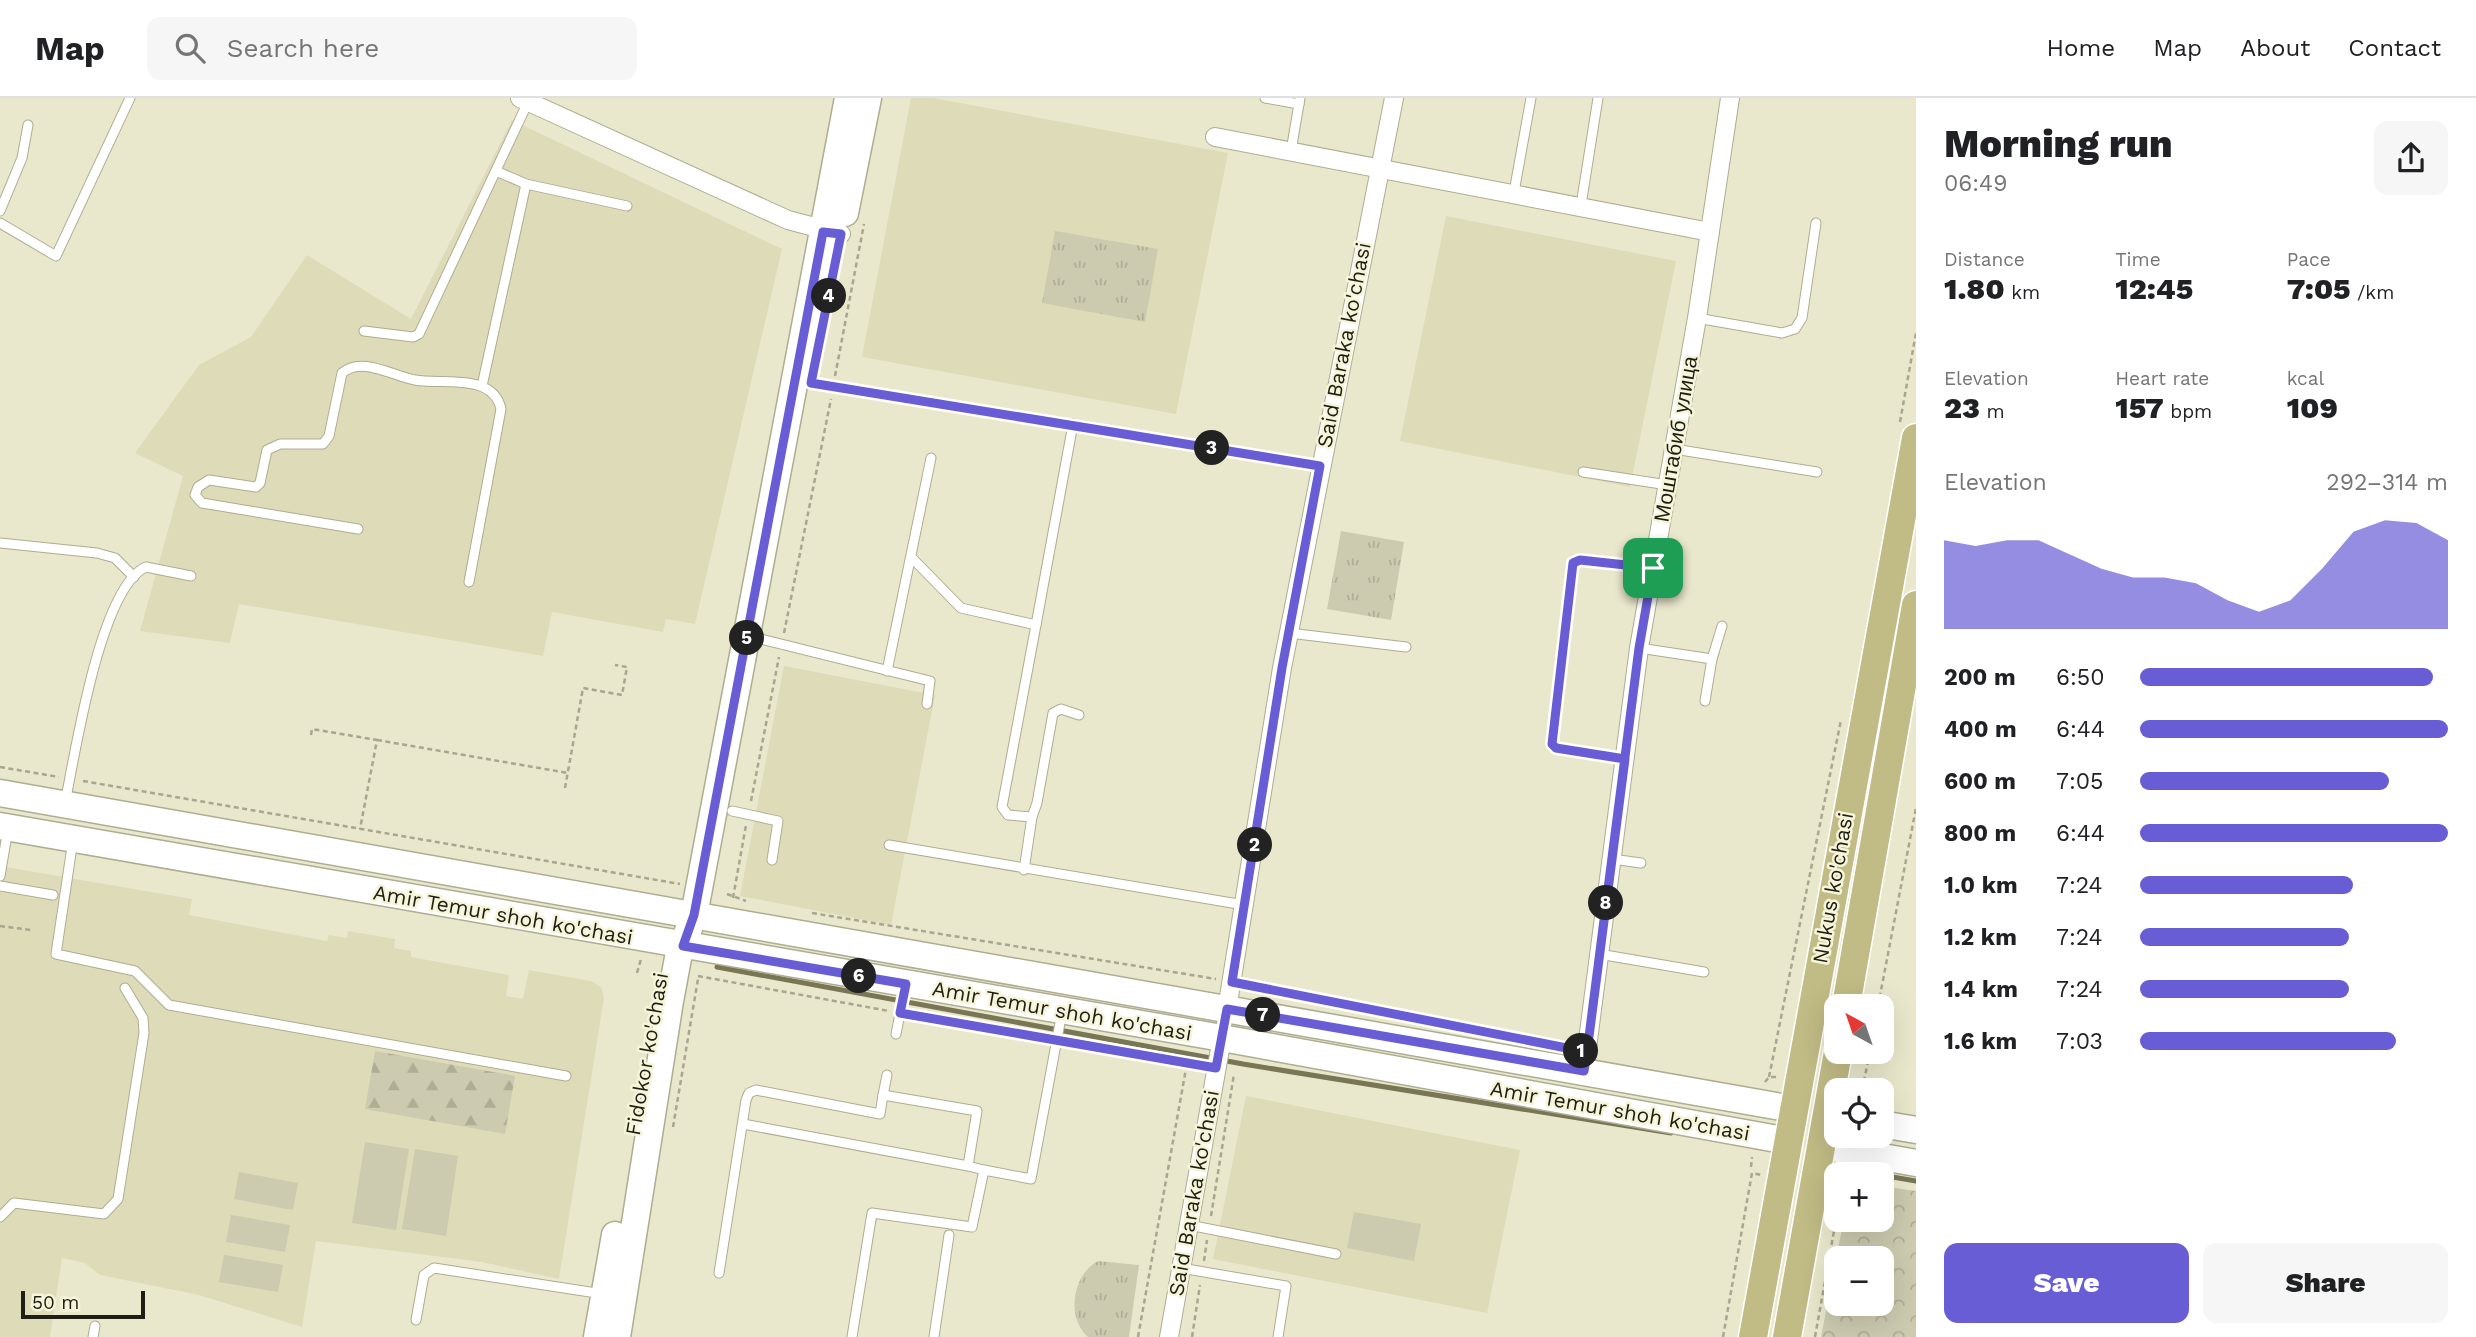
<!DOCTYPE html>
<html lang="en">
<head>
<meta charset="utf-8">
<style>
  :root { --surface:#fff; --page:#f6f6f6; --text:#202124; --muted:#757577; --line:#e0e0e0; --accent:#695dd6 }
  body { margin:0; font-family:"Work Sans",sans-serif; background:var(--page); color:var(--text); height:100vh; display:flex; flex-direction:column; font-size:26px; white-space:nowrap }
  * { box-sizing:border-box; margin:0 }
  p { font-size:23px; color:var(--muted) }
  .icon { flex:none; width:38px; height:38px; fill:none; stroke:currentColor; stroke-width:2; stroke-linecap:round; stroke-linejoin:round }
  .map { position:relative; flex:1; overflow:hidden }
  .details { display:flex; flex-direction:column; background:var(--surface); width:560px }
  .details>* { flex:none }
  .needle { width:46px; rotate:320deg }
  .tools { position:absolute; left:1824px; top:896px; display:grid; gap:14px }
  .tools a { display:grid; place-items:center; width:70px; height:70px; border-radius:14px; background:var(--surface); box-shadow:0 7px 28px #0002; font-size:35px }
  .scale { position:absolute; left:21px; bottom:18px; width:124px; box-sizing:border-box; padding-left:7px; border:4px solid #1f1e14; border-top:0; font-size:19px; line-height:24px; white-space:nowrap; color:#1f1e14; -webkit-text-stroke:5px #f7f5d9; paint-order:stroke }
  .pin { position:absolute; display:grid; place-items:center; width:60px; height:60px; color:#fff; margin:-30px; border-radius:14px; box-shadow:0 4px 10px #0006 }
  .km { position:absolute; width:35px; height:35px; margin:-18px; border-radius:50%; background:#222; color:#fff; font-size:19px; line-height:35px; text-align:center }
  .round { display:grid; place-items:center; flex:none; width:74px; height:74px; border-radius:14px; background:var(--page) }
  .head { display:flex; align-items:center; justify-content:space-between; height:119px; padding:0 28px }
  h1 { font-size:38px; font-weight:800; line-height:52px }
  .figures { display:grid; grid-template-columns:repeat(3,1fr); gap:10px; height:119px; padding:7px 28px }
  .figures div { display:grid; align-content:center }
  .figures b { font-size:30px; font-weight:800 }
  .figures small { font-size:19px; font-weight:400 }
  .figures p { font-size:19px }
  .chart { height:196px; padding:14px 28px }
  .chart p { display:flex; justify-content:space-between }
  .chart svg { width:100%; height:126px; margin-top:7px; fill:var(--accent); opacity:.7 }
  .action { display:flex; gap:14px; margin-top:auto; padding:14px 28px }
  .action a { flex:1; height:80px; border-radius:14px; background:var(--accent); color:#fff; font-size:28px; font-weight:800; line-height:80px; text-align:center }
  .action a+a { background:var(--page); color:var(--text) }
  ul { padding:0 28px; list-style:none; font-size:23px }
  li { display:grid; grid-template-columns:112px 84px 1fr; align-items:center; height:52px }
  li i { height:18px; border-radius:9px; background:var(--accent) }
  header { display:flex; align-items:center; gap:42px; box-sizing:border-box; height:98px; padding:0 35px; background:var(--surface); border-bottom:2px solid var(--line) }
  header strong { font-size:33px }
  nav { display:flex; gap:38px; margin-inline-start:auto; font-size:24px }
  .search { width:490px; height:63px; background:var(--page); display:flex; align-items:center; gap:18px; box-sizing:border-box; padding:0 24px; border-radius:14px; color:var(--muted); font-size:26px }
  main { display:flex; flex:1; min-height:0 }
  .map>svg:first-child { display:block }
  .built { fill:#dedbb8 }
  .grass { fill:url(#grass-tufts) }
  .forest { fill:url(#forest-firs) }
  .park { fill:url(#park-crowns) }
  .garden { fill:#cccaaf }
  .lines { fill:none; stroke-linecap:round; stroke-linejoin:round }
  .stream { stroke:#797656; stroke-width:5 }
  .lane-casing { stroke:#aeac91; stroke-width:11 }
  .street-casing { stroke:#aeac91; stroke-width:20 }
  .secondary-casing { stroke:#aeac91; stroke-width:29 }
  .primary-casing { stroke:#fff; stroke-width:31 }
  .path { stroke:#a8a690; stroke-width:2.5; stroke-dasharray:5 3.5; stroke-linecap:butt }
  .lane { stroke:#fff; stroke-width:9 }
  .street { stroke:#fff; stroke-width:18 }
  .secondary { stroke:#fff; stroke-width:26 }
  .primary { stroke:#c1bb85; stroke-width:28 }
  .route-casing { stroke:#fff; stroke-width:14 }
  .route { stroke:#695dd6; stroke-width:9 }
  .labels { text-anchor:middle; stroke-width:5; stroke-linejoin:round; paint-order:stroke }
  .street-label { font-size:21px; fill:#1f1e14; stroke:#f7f5d9 }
</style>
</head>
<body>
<header>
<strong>Map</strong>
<div class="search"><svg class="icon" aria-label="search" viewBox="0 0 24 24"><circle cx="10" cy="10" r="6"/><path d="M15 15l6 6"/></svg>Search here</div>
<nav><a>Home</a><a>Map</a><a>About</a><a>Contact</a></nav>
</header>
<main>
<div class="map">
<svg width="1916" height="1239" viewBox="0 0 1916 1239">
  <defs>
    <pattern id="grass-tufts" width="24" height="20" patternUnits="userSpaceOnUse" patternTransform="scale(1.75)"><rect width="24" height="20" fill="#cccaaf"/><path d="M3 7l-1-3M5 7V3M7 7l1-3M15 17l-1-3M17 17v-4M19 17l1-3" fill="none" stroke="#afad96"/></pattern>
    <pattern id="forest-firs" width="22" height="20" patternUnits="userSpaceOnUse" patternTransform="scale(1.75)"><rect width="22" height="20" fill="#cccaaf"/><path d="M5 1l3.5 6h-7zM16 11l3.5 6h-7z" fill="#afad96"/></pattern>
    <pattern id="park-crowns" width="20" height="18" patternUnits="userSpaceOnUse" patternTransform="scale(1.75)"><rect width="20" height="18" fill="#cccaaf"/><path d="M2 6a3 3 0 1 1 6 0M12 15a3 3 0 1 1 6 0" fill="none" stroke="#afad96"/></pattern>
  </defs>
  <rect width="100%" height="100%" fill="#eae8cc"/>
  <g class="built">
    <polygon points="911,0 933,0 1228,55 1176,316 862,259"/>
    <polygon points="512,22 782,151 695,526 666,521 663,534 552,514 543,558 239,506 230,545 140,533 183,378 135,355 199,267 251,239 307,157 411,221"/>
    <polygon points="1446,118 1676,163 1630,389 1400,343"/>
    <polygon points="784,568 935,597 891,827 740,798"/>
    <polygon points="0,768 192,801 189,817 327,843 329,837 347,840 348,833 395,841 394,850 411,853 411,859 509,877 506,898 523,901 529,872 591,883 601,889 604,900 559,1181 482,1164 316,1143 302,1229 199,1197 100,1177 85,1165 62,1160 50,1239 0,1239"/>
    <polygon points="1246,998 1520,1052 1487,1215 1213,1161"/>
  </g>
  <g class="grass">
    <polygon points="1055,133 1158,151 1145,224 1042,205"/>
    <polygon points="1341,433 1404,444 1391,522 1327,511"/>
    <path d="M1098,1163L1139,1167L1129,1239H1088C1066,1220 1072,1177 1098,1163Z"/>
  </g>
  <polygon class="forest" points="375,953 515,978 505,1036 365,1011"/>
  <polygon class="park" points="1881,1088 1916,1093 1916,1239 1821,1239 1836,1163 1836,1206 1881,1206 1881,1160 1836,1160 1844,1122 1881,1122"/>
  <g class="garden">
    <polygon points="365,1044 409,1051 396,1132 352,1125"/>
    <polygon points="415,1051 458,1058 446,1138 402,1131"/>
    <polygon points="239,1074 298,1085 293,1112 234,1101"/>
    <polygon points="1354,1114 1421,1126 1414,1163 1347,1150"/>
    <polygon points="231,1117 290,1127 285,1154 226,1144"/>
    <polygon points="224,1157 283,1167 278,1194 219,1184"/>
  </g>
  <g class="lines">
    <g class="stream">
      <polyline points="717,869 1243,966 1671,1035"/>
      <polyline points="1861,1073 1880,1076"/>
      <polyline points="1881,1077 1916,1083"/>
    </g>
    <defs>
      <g id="lane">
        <polyline points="1265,0 1299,6"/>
        <polyline points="1291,53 1300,0"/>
        <polyline points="496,73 526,86 627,108"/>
        <polyline points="1514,94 1531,0"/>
        <polyline points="1581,107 1598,0"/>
        <polyline points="0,113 22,60 28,27"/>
        <polyline points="0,125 56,158 130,0"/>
        <polyline points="1697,220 1782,235 1795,231 1802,220 1816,125"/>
        <polyline points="364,233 413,239 419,236 528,4"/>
        <polyline points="811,285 1320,368"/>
        <polyline points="482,288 526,86"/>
        <polyline points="1674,351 1817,374"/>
        <polyline points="1583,374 1668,387"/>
        <path d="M358,431L202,405L195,397L198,389L209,382L256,389L260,385L267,352L280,346H323L329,338L342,275C362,258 392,278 415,282C440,287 493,274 501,311L469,484"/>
        <polyline points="0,445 97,455 115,460 134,479"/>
        <polyline points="911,459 961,510 1036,527 1002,709 1008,717 1032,719 1024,772"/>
        <polyline points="1036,527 1073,326"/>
        <polyline points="1289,535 1406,549"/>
        <polyline points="761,541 930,583 927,606"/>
        <polyline points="1639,550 1712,561 1722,528"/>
        <polyline points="887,573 931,360"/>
        <polyline points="1705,603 1712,561"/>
        <polyline points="1625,661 1556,650 1552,646 1573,465 1580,462 1653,470"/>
        <path d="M65,705C75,657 100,489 146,469L191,478"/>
        <polyline points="732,713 778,723 772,762"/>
        <polyline points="1032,719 1037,705 1053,615 1061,611 1079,617"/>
        <polyline points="73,742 56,856 135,873 169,907 566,978"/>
        <polyline points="889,747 1244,807"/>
        <polyline points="1612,761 1641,765"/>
        <polyline points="0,778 8,731"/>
        <polyline points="0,788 53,797"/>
        <polyline points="1599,856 1704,874"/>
        <polyline points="896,936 906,886"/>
        <polyline points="883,997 887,977"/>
        <polyline points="743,1026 968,1068"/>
        <polyline points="0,1119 14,1105 104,1116 118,1101 144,935 143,920 125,890"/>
        <polyline points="1189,1127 1336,1156"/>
        <polyline points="1181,1170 1286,1188 1278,1239"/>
        <polyline points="719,1175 746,1002 749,995 756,992 880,1016 883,997 977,1013 968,1068 984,1072"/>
        <polyline points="416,1222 424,1177 434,1170 603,1196"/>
        <polyline points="93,1239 95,1228"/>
        <polyline points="852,1239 872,1115 972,1129 984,1072 1031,1081 1062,914"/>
        <polyline points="934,1239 949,1137"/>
      </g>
      <g id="street">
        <polyline points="520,0 788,122 841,136"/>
        <polyline points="1215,39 1710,134"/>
        <polyline points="1227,911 1282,570 1394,0"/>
        <polyline points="1584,973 1639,550 1697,220 1730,0"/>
        <polyline points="1169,1239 1222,940"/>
      </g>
      <g id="secondary">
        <polyline points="845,115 868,0"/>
        <polyline points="0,695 1793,1011"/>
        <polyline points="0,728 1222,940 1788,1043"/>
        <polyline points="1881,1026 1916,1032"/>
        <polyline points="1820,1048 1916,1065"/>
        <polyline points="597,1239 615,1137"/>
        <polyline points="617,1239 670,903 678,860 694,817 848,0"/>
      </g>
      <g id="primary">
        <polyline points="1846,908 1916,507"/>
        <polyline points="1753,1239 1916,340"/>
        <polyline points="1787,1239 1838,954"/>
      </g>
    </defs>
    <use href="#lane" class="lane-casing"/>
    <use href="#street" class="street-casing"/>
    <use href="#secondary" class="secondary-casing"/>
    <use href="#primary" class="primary-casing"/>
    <g class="path">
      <polyline points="835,278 864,126"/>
      <polyline points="1900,324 1916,235"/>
      <polyline points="784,535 831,301"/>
      <polyline points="311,637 312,631 377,642 360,731"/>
      <polyline points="377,642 568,675"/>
      <polyline points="0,669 59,679"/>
      <polyline points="83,683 680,786"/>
      <polyline points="565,690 583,590 622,597 627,569 615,567"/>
      <polyline points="751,703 779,559"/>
      <polyline points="727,796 746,803"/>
      <polyline points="733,800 746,727"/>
      <polyline points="812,815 1216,881"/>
      <polyline points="0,828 31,832"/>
      <polyline points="637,875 641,861"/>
      <polyline points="698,878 889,913"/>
      <polyline points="1247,887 1429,923"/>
      <polyline points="1878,908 1916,710"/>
      <polyline points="913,917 1044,940"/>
      <polyline points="1068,944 1199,967"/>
      <polyline points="1769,979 1841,622"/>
      <polyline points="1765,984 1769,979 1777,979"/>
      <polyline points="1862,992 1870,954"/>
      <polyline points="673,1029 698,881"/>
      <polyline points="1751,1069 1752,1059"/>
      <polyline points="1211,1118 1234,976"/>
      <polyline points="1204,1163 1207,1142"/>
      <polyline points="1138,1239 1187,965"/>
      <polyline points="1192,1239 1200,1187"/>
      <polyline points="1723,1239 1752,1075 1761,1077"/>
      <polyline points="1815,1239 1836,1122"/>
    </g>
    <use href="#lane" class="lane"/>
    <use href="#street" class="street"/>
    <use href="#secondary" class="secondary"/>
    <use href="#primary" class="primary"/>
  </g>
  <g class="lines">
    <defs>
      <polyline id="route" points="1653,470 1639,550 1587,954 1232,884 1282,570 1320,368 811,285 841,136 823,134 694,817 683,848 906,886 900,915 1216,970 1227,911 1584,973 1587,954 1625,661 1556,650 1552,646 1573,465 1580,462 1653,470"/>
    </defs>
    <use href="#route" class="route-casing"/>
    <use href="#route" class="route"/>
  </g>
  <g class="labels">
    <g class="street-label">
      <text transform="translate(1344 247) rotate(-79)" y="7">Said Baraka ko'chasi</text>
      <text transform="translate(1676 341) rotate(-80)" y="7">Моштабиб улица</text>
      <text transform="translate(1833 790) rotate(-80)" y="7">Nukus ko'chasi</text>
      <text transform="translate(503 817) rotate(10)" y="7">Amir Temur shoh ko'chasi</text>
      <text transform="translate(1062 913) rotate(10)" y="7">Amir Temur shoh ko'chasi</text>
      <text transform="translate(647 956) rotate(-80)" y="7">Fidokor ko'chasi</text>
      <text transform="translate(1620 1013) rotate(10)" y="7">Amir Temur shoh ko'chasi</text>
      <text transform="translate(1194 1095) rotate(-80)" y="7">Said Baraka ko'chasi</text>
    </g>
  </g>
</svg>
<div class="tools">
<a><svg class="needle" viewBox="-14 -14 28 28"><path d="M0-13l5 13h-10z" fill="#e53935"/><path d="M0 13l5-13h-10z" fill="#757577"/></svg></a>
<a><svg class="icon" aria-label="locate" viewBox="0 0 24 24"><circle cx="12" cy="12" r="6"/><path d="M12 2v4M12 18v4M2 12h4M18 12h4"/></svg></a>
<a>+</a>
<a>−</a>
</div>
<div class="scale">50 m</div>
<div class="pin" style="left:1653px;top:470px;background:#1e9e55"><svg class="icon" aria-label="arrive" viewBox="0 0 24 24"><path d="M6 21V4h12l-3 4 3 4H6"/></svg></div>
<b class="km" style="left:1581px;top:953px">1</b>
<b class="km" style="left:1255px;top:747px">2</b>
<b class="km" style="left:1212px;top:350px">3</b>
<b class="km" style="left:829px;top:198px">4</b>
<b class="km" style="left:747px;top:540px">5</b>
<b class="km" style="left:859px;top:878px">6</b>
<b class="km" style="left:1263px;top:917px">7</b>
<b class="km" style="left:1606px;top:805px">8</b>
</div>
<section class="details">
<div class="head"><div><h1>Morning run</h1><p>06:49</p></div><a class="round"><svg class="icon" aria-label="share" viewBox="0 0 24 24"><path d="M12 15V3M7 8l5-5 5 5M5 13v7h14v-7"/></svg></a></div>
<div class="figures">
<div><p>Distance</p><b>1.80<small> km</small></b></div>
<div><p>Time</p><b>12:45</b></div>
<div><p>Pace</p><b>7:05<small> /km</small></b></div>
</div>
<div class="figures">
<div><p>Elevation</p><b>23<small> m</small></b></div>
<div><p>Heart rate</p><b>157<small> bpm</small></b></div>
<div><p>kcal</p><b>109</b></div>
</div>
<div class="chart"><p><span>Elevation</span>292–314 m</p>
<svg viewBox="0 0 160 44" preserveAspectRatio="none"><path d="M0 44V13L10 15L20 13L30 13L40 18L50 23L60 26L70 26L80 28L90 34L100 38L110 34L120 23L130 10L140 6L150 7L160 13V44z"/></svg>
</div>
<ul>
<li><b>200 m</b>6:50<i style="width:95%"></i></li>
<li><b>400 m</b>6:44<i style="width:100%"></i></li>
<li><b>600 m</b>7:05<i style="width:81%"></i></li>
<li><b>800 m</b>6:44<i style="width:100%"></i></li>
<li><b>1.0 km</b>7:24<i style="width:69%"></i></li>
<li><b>1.2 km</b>7:24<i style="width:68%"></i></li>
<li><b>1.4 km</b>7:24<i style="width:68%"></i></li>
<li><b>1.6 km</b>7:03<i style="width:83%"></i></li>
</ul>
<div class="action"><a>Save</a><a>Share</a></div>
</section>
</main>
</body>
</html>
